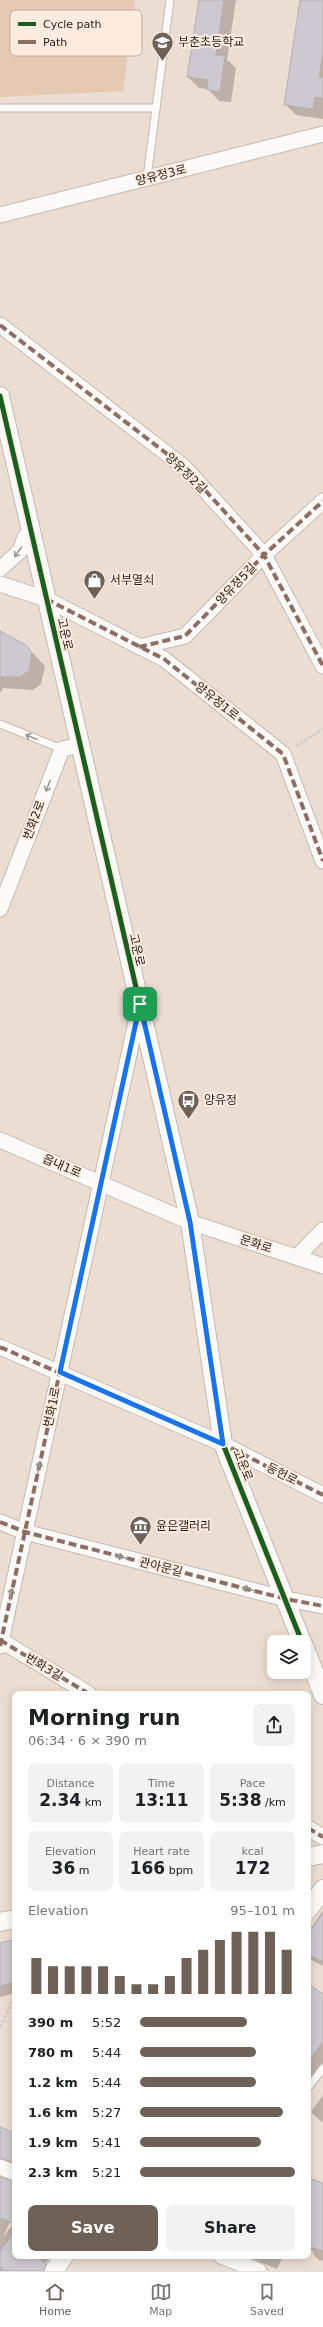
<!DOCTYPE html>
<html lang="en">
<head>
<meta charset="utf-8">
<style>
  :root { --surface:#fff; --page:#f2f2f2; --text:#202124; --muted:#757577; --line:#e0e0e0; --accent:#6d6158 }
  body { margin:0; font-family:"DejaVu Sans","Noto Sans KR",sans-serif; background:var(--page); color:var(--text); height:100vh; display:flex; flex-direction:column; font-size:15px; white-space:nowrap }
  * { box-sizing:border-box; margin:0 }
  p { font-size:13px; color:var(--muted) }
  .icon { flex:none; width:22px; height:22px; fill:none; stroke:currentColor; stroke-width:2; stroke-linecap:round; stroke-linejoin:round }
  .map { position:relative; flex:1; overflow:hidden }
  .sheet { position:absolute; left:12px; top:1691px; width:299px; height:568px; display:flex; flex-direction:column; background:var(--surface); border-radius:8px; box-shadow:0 2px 10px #0003 }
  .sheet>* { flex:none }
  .fabs { position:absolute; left:267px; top:1635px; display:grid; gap:8px }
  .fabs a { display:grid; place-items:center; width:44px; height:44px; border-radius:8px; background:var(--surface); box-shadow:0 2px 10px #0003; font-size:20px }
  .pin { position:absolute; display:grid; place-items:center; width:34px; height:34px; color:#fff; margin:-17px; border-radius:8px; box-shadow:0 2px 6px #0006 }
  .round { display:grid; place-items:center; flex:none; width:42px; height:42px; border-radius:8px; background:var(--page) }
  .overview { display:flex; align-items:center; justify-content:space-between; height:68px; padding:0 16px }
  h1 { font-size:22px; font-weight:700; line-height:30px }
  .figures { display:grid; grid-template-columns:repeat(3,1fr); gap:6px; height:68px; padding:4px 16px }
  .figures div { display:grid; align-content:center; border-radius:8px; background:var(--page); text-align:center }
  .figures b { font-size:17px; font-weight:700 }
  .figures small { font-size:11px; font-weight:400 }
  .figures p { font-size:11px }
  .chart { height:112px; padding:8px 16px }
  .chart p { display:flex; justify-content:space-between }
  .chart svg { width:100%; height:72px; margin-top:4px; stroke:var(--accent); stroke-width:6 }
  .primary-button { display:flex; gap:8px; margin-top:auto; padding:8px 16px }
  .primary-button a { flex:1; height:46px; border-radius:8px; background:var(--accent); color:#fff; font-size:16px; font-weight:700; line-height:46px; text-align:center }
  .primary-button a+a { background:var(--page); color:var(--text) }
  ul { padding:0 16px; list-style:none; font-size:13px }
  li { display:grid; grid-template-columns:64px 48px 1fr; align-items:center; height:30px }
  li i { height:10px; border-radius:5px; background:var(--accent) }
  .dock { display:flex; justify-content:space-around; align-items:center; height:56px; border-top:1px solid var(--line); background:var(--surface); font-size:11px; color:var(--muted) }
  .dock a { display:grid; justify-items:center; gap:2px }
  .dock .current { color:var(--accent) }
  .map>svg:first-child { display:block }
  .green { fill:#e6c9b3 }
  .shadow { fill:#0003 }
  .building { fill:#cec9d1; stroke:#b6b0b0 }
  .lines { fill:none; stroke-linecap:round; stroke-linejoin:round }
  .service-casing { stroke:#c5bab1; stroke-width:9 }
  .minor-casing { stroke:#c5bab1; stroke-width:17 }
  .tertiary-casing { stroke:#c5bab1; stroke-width:20 }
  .path { stroke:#d2cdca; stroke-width:2.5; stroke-dasharray:3 2; stroke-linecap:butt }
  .service { stroke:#fcfaf8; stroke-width:7 }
  .minor { stroke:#fcfaf8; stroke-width:15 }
  .tertiary { stroke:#fcfaf8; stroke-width:18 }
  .quiet { stroke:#8d6e63; stroke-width:4; stroke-dasharray:8 4; stroke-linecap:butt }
  .cycleway-casing { stroke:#fcebdf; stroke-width:8 }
  .cycleway { stroke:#1b5e20; stroke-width:5 }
  .oneway { stroke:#9d9793 }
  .route-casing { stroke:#fff; stroke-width:8 }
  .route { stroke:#1a73e8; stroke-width:5 }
  .labels { text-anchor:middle; stroke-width:4; stroke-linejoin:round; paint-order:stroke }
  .poi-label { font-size:12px; fill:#281e17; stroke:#fcebdf; text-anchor:start }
  .street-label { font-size:12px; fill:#281e17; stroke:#fcebdf }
  .key { fill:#fcebdf; stroke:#bcaea3; stroke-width:1 }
  .key-label { font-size:11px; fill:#281e17 }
</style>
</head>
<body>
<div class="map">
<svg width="323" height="2271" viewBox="0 0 323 2271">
  <rect width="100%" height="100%" fill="#ecddd2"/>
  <polygon class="green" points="0,0 135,0 123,91 0,97"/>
  <g class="shadow">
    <polygon points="200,0 236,0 227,60 236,68 231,102 219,101 208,89 199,88 188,77"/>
    <polygon points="301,0 323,0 323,119 296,115 285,104"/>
    <polygon points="0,633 26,646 45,666 41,684 33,690 3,688 0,693"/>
    <polygon points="323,1910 323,1966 308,1958 308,1924 312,1927"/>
    <polygon points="15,1940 15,1993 0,1997 0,1944"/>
    <polygon points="308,1985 323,1995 323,2064 308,2085"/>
    <polygon points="323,2095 323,2123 311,2112"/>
    <polygon points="0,2128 15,2134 15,2169 1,2173 1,2177 15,2184 15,2210 3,2237 15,2222 15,2256 51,2256 45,2264 51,2271 0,2271"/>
    <polygon points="308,2179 323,2184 323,2260 320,2261 313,2254 314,2252 308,2250"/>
    <polygon points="246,2256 283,2256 277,2269"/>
  </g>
  <g class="building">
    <polygon points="199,0 224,0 216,55 225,56 220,92 207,90 208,80 187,77"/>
    <polygon points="300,0 323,0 323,51 319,77 323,77 323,98 315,97 313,109 284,105"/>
    <polygon points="0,631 26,645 32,653 29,671 20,677 0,677"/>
    <polygon points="323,1913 323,1962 308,1954 308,1934"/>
    <polygon points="15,1939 15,1982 0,1986 0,1943"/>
    <polygon points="308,1984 323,1994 323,2041 308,2063"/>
    <polygon points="0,2127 15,2133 15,2163 0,2158"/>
    <polygon points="0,2177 15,2182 15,2224 0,2218"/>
    <polygon points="308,2178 323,2183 323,2251 308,2246"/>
    <polygon points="15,2231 15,2256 36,2256 46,2264 44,2271 5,2271 0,2267 0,2251"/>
  </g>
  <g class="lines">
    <defs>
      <g id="service">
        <polyline points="0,108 156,108"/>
        <polyline points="147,178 170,0"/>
        <polyline points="0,724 62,749"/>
        <polyline points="308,2088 323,2068"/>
      </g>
      <g id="minor">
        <polyline points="0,215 323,134"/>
        <polyline points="0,325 184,467 264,555 323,666"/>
        <polyline points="0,569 20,551 25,537 32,535"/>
        <polyline points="0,584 46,599 164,659 283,754 323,861"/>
        <polyline points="139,647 185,636 264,555 323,501"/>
        <polyline points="0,909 62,749 80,745"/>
        <polyline points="0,1140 190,1222 323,1266"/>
        <polyline points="297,1257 323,1230"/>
        <polyline points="0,1347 223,1444 323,1495"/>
        <polyline points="0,1522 25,1532 286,1599 323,1606"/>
        <polyline points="0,1640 89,1694"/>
        <polyline points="0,1646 140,1004"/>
        <polyline points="308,1828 323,1837"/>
        <polyline points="0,2167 15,2173"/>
        <polyline points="221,2256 259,2271"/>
      </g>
      <g id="tertiary">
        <polyline points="0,396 190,1222 223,1444 302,1642"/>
        <polyline points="304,1646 323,1695"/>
        <polyline points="308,1857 323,1854"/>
        <polyline points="308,1910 323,1889"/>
        <polyline points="0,1922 15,1919"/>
        <polyline points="54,2271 64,2256"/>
      </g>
    </defs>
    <use href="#service" class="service-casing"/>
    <use href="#minor" class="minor-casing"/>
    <use href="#tertiary" class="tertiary-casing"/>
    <g class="path">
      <polyline points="296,746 323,729"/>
      <polyline points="0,2027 15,1997"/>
    </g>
    <use href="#service" class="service"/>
    <use href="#minor" class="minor"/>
    <use href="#tertiary" class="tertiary"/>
    <g class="quiet">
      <polyline points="0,325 184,467 264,555 323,666"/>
      <polyline points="46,599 164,659 283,754 323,861"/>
      <polyline points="139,647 185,636 264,555 323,501"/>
      <polyline points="0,1347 223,1444 323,1495"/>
      <polyline points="0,1522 25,1532 286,1599 323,1606"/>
      <polyline points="0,1640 89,1694"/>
      <polyline points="0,1646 139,1009"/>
      <polyline points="308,1828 323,1837"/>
    </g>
    <defs>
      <polyline id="cycleway" points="0,396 190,1222 223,1444 302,1642"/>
    </defs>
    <use href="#cycleway" class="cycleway-casing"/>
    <use href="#cycleway" class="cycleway"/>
  </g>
  <defs><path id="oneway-shaft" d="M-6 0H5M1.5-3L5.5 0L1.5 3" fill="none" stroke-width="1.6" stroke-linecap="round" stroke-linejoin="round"/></defs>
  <g class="oneway">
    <use href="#oneway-shaft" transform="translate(18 552) rotate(126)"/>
    <use href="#oneway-shaft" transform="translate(31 737) rotate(-157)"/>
    <use href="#oneway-shaft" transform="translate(48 786) rotate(111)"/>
    <use href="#oneway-shaft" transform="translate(39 1467) rotate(-78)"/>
    <use href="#oneway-shaft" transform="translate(122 1557) rotate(-166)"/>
    <use href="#oneway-shaft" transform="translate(248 1589) rotate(-166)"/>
    <use href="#oneway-shaft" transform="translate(11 1594) rotate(-78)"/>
  </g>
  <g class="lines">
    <defs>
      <polygon id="route" points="140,1004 190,1222 223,1444 60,1372"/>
    </defs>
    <use href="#route" class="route-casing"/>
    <use href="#route" class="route"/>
  </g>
  <defs>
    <symbol id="school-pin" viewBox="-11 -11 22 30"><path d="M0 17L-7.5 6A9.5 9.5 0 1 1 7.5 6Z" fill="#6d6158" stroke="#fcebdf"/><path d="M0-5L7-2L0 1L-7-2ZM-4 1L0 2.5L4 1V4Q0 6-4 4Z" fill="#fff"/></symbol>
    <symbol id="shop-pin" viewBox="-11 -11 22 30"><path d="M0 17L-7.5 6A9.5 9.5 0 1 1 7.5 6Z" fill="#6d6158" stroke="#fcebdf"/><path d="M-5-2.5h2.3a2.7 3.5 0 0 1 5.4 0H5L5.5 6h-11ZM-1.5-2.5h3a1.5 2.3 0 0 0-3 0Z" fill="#fff"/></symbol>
    <symbol id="bus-pin" viewBox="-11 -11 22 30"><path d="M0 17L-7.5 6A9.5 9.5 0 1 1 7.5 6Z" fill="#6d6158" stroke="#fcebdf"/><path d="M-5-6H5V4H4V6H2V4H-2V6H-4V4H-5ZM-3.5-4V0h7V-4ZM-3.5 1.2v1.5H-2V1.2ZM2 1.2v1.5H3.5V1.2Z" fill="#fff"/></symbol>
    <symbol id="museum-pin" viewBox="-11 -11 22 30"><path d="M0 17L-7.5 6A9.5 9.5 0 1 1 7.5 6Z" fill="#6d6158" stroke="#fcebdf"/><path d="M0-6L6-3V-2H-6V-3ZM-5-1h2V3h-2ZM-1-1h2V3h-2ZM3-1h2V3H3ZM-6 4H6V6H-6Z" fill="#fff"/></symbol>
  </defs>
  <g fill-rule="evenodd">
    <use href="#school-pin" x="150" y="30" width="25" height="34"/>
    <use href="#shop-pin" x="82" y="568" width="25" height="34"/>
    <use href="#bus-pin" x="176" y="1088" width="25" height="34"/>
    <use href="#museum-pin" x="128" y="1514" width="25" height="34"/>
  </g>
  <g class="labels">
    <g class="poi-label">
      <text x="178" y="46">부춘초등학교</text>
      <text x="110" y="584">서부열쇠</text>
      <text x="204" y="1104">양유정</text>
      <text x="156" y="1530">윤은갤러리</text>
    </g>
    <g class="street-label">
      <text transform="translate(161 175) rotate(-14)" y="4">양유정3로</text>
      <text transform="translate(186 473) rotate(44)" y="4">양유정2길</text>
      <text transform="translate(236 584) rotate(-46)" y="4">양유정5길</text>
      <text transform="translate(65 634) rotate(77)" y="4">고운로</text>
      <text transform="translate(217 701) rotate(39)" y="4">양유정1로</text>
      <text transform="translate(34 820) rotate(-69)" y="4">번화2로</text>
      <text transform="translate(137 950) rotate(77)" y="4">고운로</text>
      <text transform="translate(62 1166) rotate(23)" y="4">읍내1로</text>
      <text transform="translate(256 1244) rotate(18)" y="4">문화로</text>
      <text transform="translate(52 1407) rotate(-78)" y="4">번화1로</text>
      <text transform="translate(243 1465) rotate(68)" y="4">고운로</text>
      <text transform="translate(282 1474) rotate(27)" y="4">동헌로</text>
      <text transform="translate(161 1567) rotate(14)" y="4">관아문길</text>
      <text transform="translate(44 1667) rotate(31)" y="4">번화3길</text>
    </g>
  </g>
  <rect x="10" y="10" width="132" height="46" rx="6" class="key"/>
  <rect x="18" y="22" width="18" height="4" fill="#1b5e20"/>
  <rect x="18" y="40" width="18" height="4" fill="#8d6e63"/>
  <g class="key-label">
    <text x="43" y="28">Cycle path</text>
    <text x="43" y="46">Path</text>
  </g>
</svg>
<div class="fabs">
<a><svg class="icon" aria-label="layers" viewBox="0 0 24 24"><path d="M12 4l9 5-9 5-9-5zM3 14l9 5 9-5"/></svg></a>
</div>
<div class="pin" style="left:140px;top:1004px;background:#1e9e55"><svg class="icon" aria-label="arrive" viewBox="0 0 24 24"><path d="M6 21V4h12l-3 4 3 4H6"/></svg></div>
<section class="sheet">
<div class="overview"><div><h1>Morning run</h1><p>06:34 · 6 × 390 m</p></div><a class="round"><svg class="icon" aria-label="share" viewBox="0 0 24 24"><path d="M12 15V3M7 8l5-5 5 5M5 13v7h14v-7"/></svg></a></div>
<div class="figures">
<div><p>Distance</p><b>2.34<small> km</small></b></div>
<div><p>Time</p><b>13:11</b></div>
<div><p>Pace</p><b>5:38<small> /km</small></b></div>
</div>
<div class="figures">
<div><p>Elevation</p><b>36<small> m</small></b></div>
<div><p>Heart rate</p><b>166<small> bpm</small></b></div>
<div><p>kcal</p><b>172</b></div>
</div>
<div class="chart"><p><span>Elevation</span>95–101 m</p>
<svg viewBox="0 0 160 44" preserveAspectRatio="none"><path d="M5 44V22M15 44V27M25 44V27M35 44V27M45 44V27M55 44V33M65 44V38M75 44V38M85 44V33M95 44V22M105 44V17M115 44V11M125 44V6M135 44V6M145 44V6M155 44V17"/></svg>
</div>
<ul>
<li><b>390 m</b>5:52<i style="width:69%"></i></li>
<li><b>780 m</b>5:44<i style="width:75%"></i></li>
<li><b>1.2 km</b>5:44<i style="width:75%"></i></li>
<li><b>1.6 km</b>5:27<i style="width:92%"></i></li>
<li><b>1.9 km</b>5:41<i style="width:78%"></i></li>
<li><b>2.3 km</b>5:21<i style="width:100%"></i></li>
</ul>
<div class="primary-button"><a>Save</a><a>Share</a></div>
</section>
</div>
<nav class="dock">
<a class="current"><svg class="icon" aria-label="home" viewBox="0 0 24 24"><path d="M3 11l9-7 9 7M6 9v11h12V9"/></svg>Home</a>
<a><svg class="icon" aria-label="map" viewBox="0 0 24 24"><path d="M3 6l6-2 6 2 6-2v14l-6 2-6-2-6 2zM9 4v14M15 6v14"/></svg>Map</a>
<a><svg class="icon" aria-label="saved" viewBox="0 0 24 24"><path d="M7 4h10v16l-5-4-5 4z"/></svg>Saved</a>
</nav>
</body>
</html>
